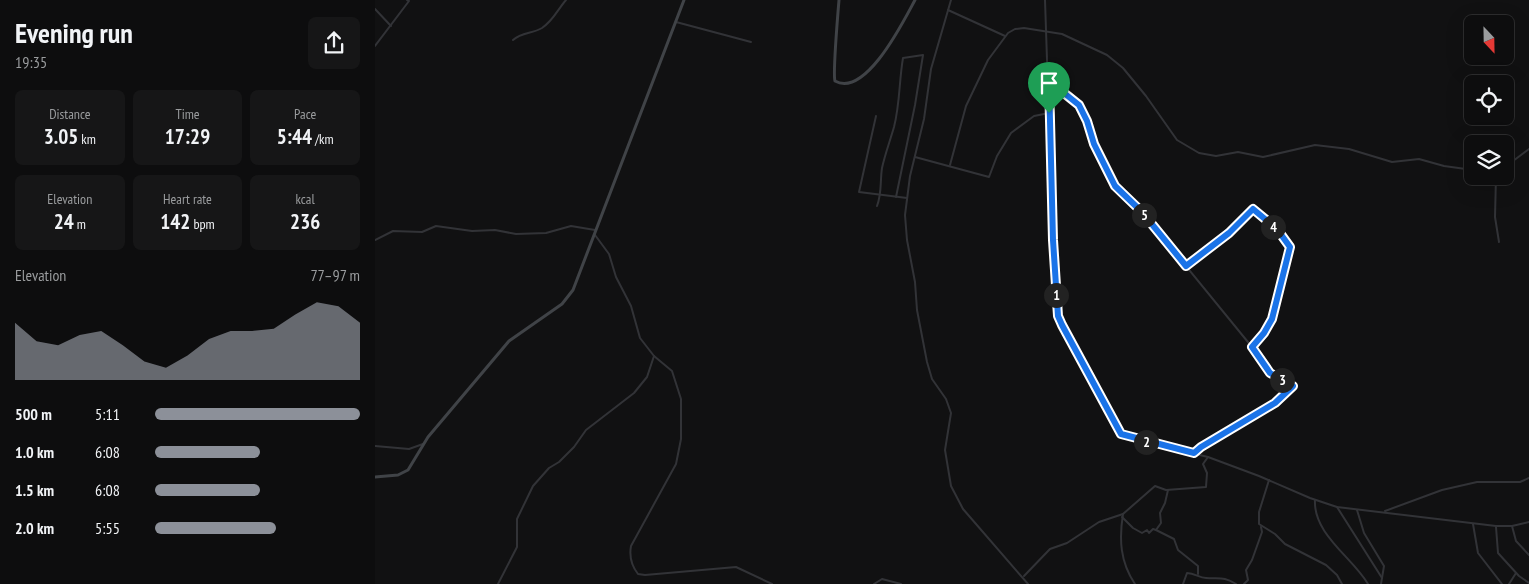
<!DOCTYPE html>
<html lang="en">
<head>
<meta charset="utf-8">
<style>
  :root { --surface:#0d0d0e; --page:#161617; --text:#f1f3f6; --muted:#9a9c9e; --line:#2d2d2e; --accent:#8c9099 }
  body { margin:0; font-family:"PT Sans Narrow",sans-serif; background:var(--page); color:var(--text); height:100vh; display:flex; flex-direction:column; font-size:19px; white-space:nowrap }
  * { box-sizing:border-box; margin:0 }
  p { font-size:16px; color:var(--muted) }
  .icon { flex:none; width:28px; height:28px; fill:none; stroke:currentColor; stroke-width:2; stroke-linecap:round; stroke-linejoin:round }
  .map { position:relative; flex:1; overflow:hidden }
  .side { display:flex; flex-direction:column; background:var(--surface); width:375px }
  .side>* { flex:none }
  .needle { width:32px; rotate:158deg }
  .tools { position:absolute; left:1089px; top:15px; display:grid; gap:10px }
  .tools a { display:grid; place-items:center; width:50px; height:50px; border-radius:8px; background:var(--surface); box-shadow:0 5px 20px #0002,0 0 0 1px var(--line); font-size:25px }
  .pin { position:absolute; display:grid; place-items:center; width:42px; height:42px; color:#fff; margin:-51px -21px; border-radius:50% 50% 50% 0; rotate:-45deg; box-shadow:0 0 5px #0007 }
  .pin .icon { rotate:45deg }
  .km { position:absolute; width:25px; height:25px; margin:-12px; border-radius:50%; background:#222; color:#fff; font-size:14px; line-height:25px; text-align:center }
  .round { display:grid; place-items:center; flex:none; width:52px; height:52px; border-radius:8px; background:var(--page) }
  .overview { display:flex; align-items:center; justify-content:space-between; height:85px; padding:0 15px }
  h1 { font-size:28px; font-weight:700; line-height:38px }
  .stats { display:grid; grid-template-columns:repeat(3,1fr); gap:8px; height:85px; padding:5px 15px }
  .stats div { display:grid; align-content:center; border-radius:8px; background:var(--page); text-align:center }
  .stats b { font-size:21px; font-weight:700 }
  .stats small { font-size:14px; font-weight:400 }
  .stats p { font-size:14px }
  .chart { height:140px; padding:10px 15px }
  .chart p { display:flex; justify-content:space-between }
  .chart svg { width:100%; height:90px; margin-top:5px; fill:var(--accent); opacity:.7 }
  ul { padding:0 15px; list-style:none; font-size:16px }
  li { display:grid; grid-template-columns:80px 60px 1fr; align-items:center; height:38px }
  li i { height:12px; border-radius:6px; background:var(--accent) }
  main { display:flex; flex:1; min-height:0 }
  .map>svg:first-child { display:block }
  .lines { fill:none; stroke-linecap:round; stroke-linejoin:round }
  .minor { stroke:#323337; stroke-width:2 }
  .secondary { stroke:#404347; stroke-width:3 }
  .route-casing { stroke:#fff; stroke-width:10 }
  .route { stroke:#1a73e8; stroke-width:6 }
</style>
</head>
<body>
<main>
<section class="side">
<div class="overview"><div><h1>Evening run</h1><p>19:35</p></div><a class="round"><svg class="icon" aria-label="share" viewBox="0 0 24 24"><path d="M12 15V3M7 8l5-5 5 5M5 13v7h14v-7"/></svg></a></div>
<div class="stats">
<div><p>Distance</p><b>3.05<small> km</small></b></div>
<div><p>Time</p><b>17:29</b></div>
<div><p>Pace</p><b>5:44<small> /km</small></b></div>
</div>
<div class="stats">
<div><p>Elevation</p><b>24<small> m</small></b></div>
<div><p>Heart rate</p><b>142<small> bpm</small></b></div>
<div><p>kcal</p><b>236</b></div>
</div>
<div class="chart"><p><span>Elevation</span>77–97 m</p>
<svg viewBox="0 0 160 44" preserveAspectRatio="none"><path d="M0 44V16L10 25L20 27L30 22L40 20L50 27L60 35L70 38L80 32L90 24L100 20L110 20L120 19L130 12L140 6L150 8L160 16V44z"/></svg>
</div>
<ul>
<li><b>500 m</b>5:11<i style="width:100%"></i></li>
<li><b>1.0 km</b>6:08<i style="width:51%"></i></li>
<li><b>1.5 km</b>6:08<i style="width:51%"></i></li>
<li><b>2.0 km</b>5:55<i style="width:59%"></i></li>
</ul>
</section>
<div class="map">
<svg width="1154" height="584" viewBox="0 0 1154 584">
  <rect width="100%" height="100%" fill="#111112"/>
  <g class="lines">
    <g class="minor">
      <polyline points="576,0 556,69 549,119 535,176 530,215 532,240 540,282 542,310 552,362 557,379 571,399 576,413 570,450 576,486 588,509 653,584"/>
      <polyline points="670,0 678,240 683,316 743,431 754,438 833,457 884,476 935,498 962,507 1121,526 1137,526 1154,522"/>
      <polyline points="0,9 16,26"/>
      <polyline points="573,10 630,36"/>
      <polyline points="301,22 376,42"/>
      <path d="M138,40C147,32 157,34 167,28C178,21 183,9 191,0"/>
      <polyline points="0,46 34,1 32,0"/>
      <polyline points="674,81 692,93 709,112 719,144 740,186 784,233 877,347 895,373 918,386 900,403 826,447 819,453"/>
      <polyline points="501,116 484,192 532,198"/>
      <polyline points="540,157 614,177 622,156 636,133 659,116 674,113"/>
      <polyline points="575,165 591,106 613,60 633,33 640,29 649,28 687,34 732,55 748,68 771,96 802,140 824,153 841,156 863,152 888,157 940,145 974,149 1017,162 1044,159 1069,166 1098,170"/>
      <polyline points="1130,167 1154,149"/>
      <polyline points="1121,176 1120,217 1124,242"/>
      <path d="M502,206C507,193 505,181 507,168C510,154 515,141 519,127C525,104 524,81 528,58L548,55L540,105L521,197"/>
      <path d="M220,235L234,254L241,277L256,306L265,338L279,356L297,371L306,399V439L301,464L256,546C254,557 256,565 263,574L270,575L361,567L397,584"/>
      <polyline points="0,240 18,231 47,232 61,226 97,231 120,230 141,234 171,233 196,226 220,230"/>
      <path d="M812,266L854,233L878,209L902,229L916,250C903,282 905,322 877,347"/>
      <polyline points="0,446 34,449 48,444"/>
      <polyline points="894,480 884,512 884,524 900,534 910,544 951,565 962,575 967,584"/>
      <polyline points="793,490 790,503 785,513 786,523 781,530 799,539 803,550 823,566 823,574"/>
      <path d="M940,500C938,534 978,558 993,584"/>
      <polyline points="962,507 1007,578"/>
      <polyline points="982,510 989,533 1009,566 1006,584"/>
      <polyline points="1010,511 1067,490 1102,482 1145,482 1154,478"/>
      <polyline points="747,517 758,528 767,533 772,530 774,533 778,529 781,530"/>
      <polyline points="1098,524 1103,553 1127,584"/>
      <polyline points="1137,526 1141,541 1154,555"/>
      <polyline points="1121,527 1123,553 1144,576 1154,583"/>
      <polyline points="649,576 675,549 692,543 724,522 748,514"/>
      <polyline points="123,584 142,547 142,519 158,486 174,468 184,462 199,447 211,430 259,393 272,377 279,356"/>
      <polyline points="499,584 507,579 526,584"/>
      <path d="M760,584C745,562 744,539 748,514L780,486L791,490L831,487L832,473L828,464L833,457"/>
      <path d="M808,584L812,573C820,573 824,578 831,578C844,579 849,576 861,584"/>
      <polyline points="869,584 873,580 871,570 877,560 887,532 886,527"/>
      <polyline points="1134,584 1141,573"/>
    </g>
    <g class="secondary">
      <path d="M464,0C463,12 458,75 460,81C491,98 529,20 540,0"/>
      <polyline points="0,477 23,475 33,470 53,437 134,341 187,304 198,290 309,0"/>
    </g>
  </g>
  <g class="lines">
    <defs>
      <polygon id="route" points="674,81 704,105 712,121 719,144 740,186 767,212 811,266 854,233 878,209 902,229 915,247 897,319 889,333 877,347 895,373 918,386 900,403 826,447 819,453 746,434 687,325 683,316 678,240"/>
    </defs>
    <use href="#route" class="route-casing"/>
    <use href="#route" class="route"/>
  </g>
</svg>
<div class="tools">
<a><svg class="needle" viewBox="-14 -14 28 28"><path d="M0-13l5 13h-10z" fill="#e53935"/><path d="M0 13l5-13h-10z" fill="#9a9c9e"/></svg></a>
<a><svg class="icon" aria-label="locate" viewBox="0 0 24 24"><circle cx="12" cy="12" r="6"/><path d="M12 2v4M12 18v4M2 12h4M18 12h4"/></svg></a>
<a><svg class="icon" aria-label="layers" viewBox="0 0 24 24"><path d="M12 4l9 5-9 5-9-5zM3 14l9 5 9-5"/></svg></a>
</div>
<div class="pin" style="left:674px;top:113px;background:#1e9e55"><svg class="icon" aria-label="arrive" viewBox="0 0 24 24"><path d="M6 21V4h12l-3 4 3 4H6"/></svg></div>
<b class="km" style="left:681px;top:295px">1</b>
<b class="km" style="left:771px;top:442px">2</b>
<b class="km" style="left:907px;top:380px">3</b>
<b class="km" style="left:898px;top:227px">4</b>
<b class="km" style="left:769px;top:215px">5</b>
</div>
</main>
</body>
</html>
